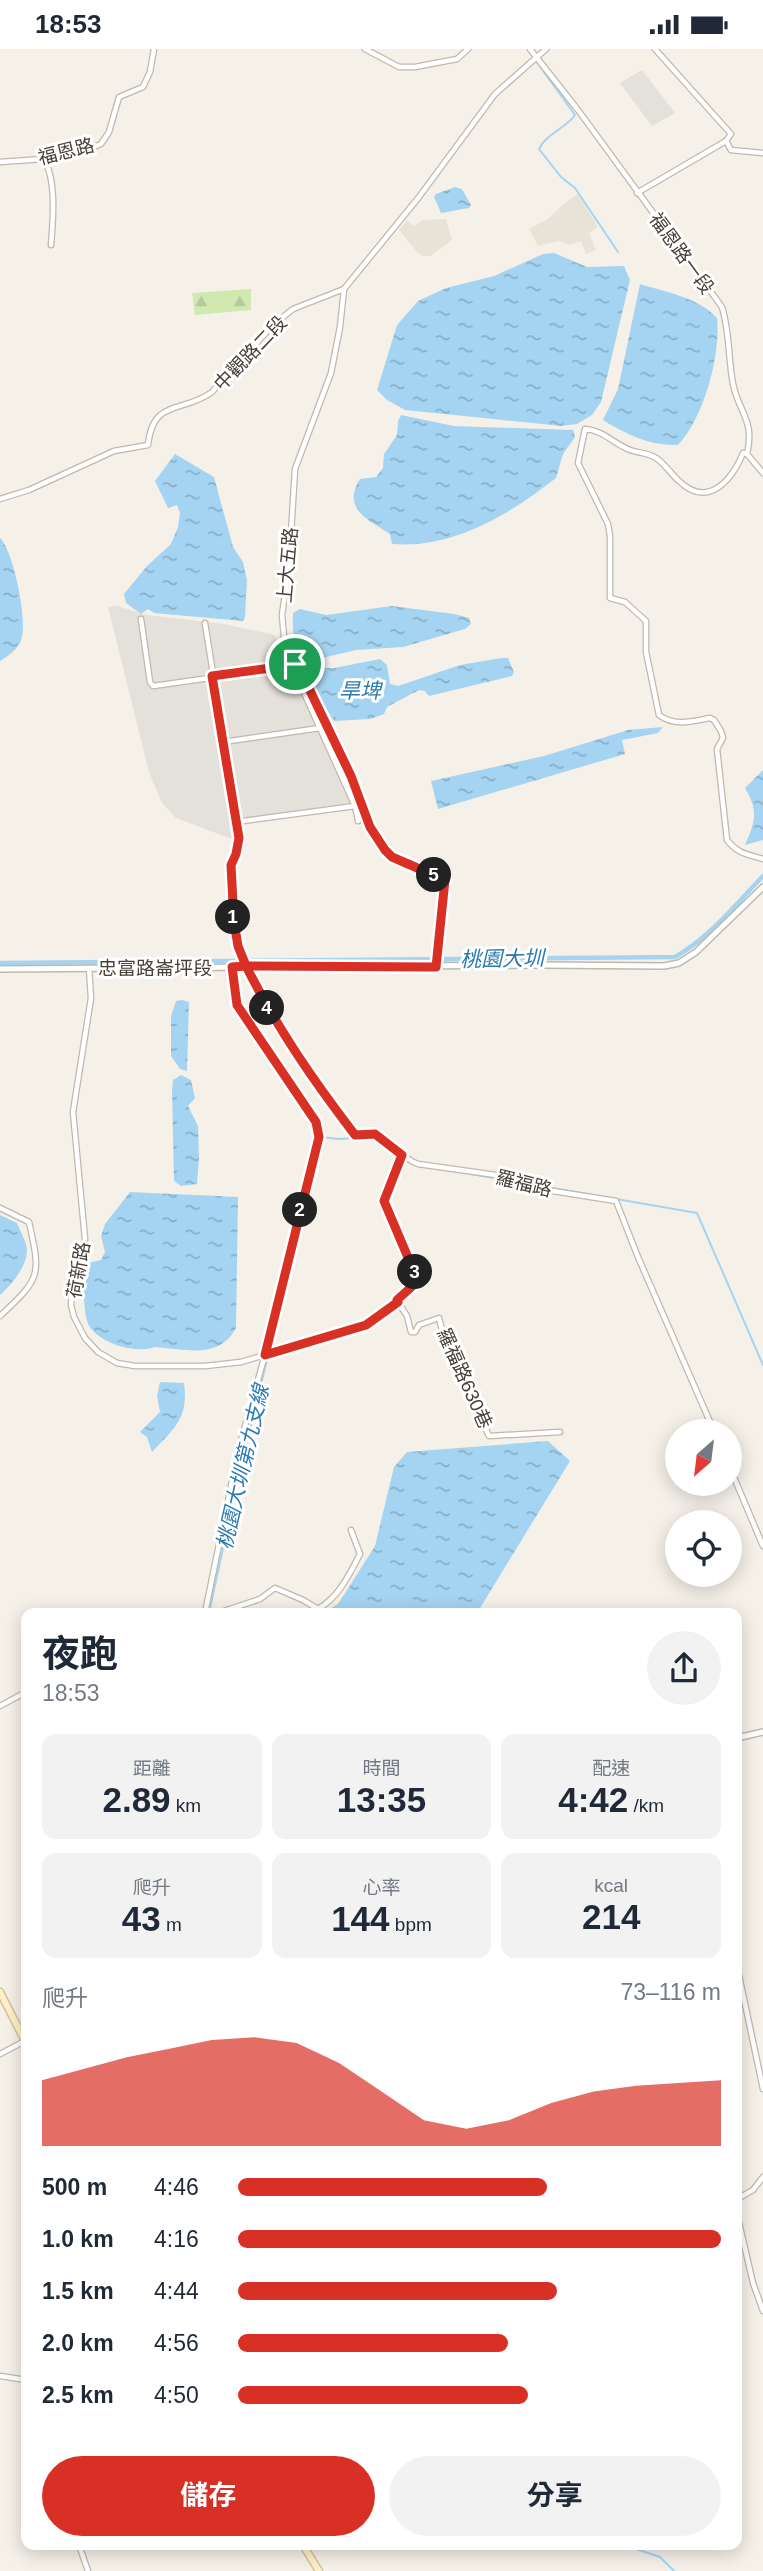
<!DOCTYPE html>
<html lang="zh-TW">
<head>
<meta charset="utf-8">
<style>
  :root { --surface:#fff; --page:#f2f2f3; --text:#1f2937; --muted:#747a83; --accent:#d93025 }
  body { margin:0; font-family:Arial,"Noto Sans TC",sans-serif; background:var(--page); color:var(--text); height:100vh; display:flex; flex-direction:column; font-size:26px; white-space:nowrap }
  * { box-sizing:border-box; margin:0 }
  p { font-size:23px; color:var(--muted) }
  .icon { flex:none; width:38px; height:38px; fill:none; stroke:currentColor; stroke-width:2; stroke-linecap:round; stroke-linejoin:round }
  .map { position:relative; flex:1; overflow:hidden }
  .drawer { position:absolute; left:21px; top:1559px; width:721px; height:942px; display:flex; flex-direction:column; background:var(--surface); border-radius:14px; box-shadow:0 4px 18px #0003 }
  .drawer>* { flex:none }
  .needle { width:46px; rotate:208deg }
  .buttons { position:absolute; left:665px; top:1370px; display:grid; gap:14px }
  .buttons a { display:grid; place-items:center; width:77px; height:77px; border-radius:50%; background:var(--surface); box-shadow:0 4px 18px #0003; font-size:35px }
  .pin { position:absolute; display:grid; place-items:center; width:60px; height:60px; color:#fff; margin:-30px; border:4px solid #fff; border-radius:50%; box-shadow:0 2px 7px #0007 }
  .km { position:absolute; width:35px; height:35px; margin:-18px; border-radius:50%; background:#222; color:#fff; font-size:19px; line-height:35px; text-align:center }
  .round { display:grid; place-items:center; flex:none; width:74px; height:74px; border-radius:37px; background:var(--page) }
  .head { display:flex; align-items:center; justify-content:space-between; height:119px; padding:0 21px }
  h1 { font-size:38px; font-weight:700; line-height:52px }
  .metrics { display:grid; grid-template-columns:repeat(3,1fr); gap:10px; height:119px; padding:7px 21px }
  .metrics div { display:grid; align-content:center; border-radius:14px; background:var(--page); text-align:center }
  .metrics b { font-size:35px; font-weight:700 }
  .metrics small { font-size:19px; font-weight:400 }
  .metrics p { font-size:19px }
  .chart { height:196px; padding:14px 21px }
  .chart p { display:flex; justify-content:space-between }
  .chart svg { width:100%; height:126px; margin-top:7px; fill:var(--accent); opacity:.7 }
  .primary-button { display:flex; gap:14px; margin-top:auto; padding:14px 21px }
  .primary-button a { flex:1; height:80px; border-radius:42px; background:var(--accent); color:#fff; font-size:28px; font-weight:700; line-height:80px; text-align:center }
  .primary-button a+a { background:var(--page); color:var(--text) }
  ul { padding:0 21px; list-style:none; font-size:23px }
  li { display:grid; grid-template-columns:112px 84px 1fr; align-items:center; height:52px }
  li i { height:18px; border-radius:9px; background:var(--accent) }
  .status { display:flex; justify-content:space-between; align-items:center; height:49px; padding:0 35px; background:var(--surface); direction:ltr }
  .status svg { height:19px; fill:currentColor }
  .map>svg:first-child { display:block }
  .residential { fill:#e9e3d7 }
  .industrial { fill:#e4e0da }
  .forest { fill:url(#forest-firs) }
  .water { fill:url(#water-ripples) }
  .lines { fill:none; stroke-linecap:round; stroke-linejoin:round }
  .stream { stroke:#a5d4f2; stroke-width:2 }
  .canal { stroke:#a5d4f2; stroke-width:4.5 }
  .minor-casing { stroke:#c0b8ab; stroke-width:7 }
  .tertiary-casing { stroke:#c0b8ab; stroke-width:8 }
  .secondary-casing { stroke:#d5c498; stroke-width:9 }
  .minor { stroke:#fff; stroke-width:4.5 }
  .tertiary { stroke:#fff; stroke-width:5 }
  .secondary { stroke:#fff0c8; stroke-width:6 }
  .route-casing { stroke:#fff; stroke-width:14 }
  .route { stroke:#d93025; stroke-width:9 }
  .labels { text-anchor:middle; stroke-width:6; stroke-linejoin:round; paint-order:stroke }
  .street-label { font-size:19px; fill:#494137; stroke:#fff }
  .water-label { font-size:21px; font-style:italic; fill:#2c7aaf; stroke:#fff }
</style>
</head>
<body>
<div class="status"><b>18:53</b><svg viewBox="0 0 49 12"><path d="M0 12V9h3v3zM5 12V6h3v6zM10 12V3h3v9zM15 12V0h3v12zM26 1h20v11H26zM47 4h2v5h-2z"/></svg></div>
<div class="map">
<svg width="763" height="2522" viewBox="0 0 763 2522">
  <defs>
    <pattern id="forest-firs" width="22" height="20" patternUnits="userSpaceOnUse" patternTransform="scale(1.75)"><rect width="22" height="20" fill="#d1e9b1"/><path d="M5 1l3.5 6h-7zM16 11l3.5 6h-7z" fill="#b5c999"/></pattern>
    <pattern id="water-ripples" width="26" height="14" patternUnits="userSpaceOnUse" patternTransform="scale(1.75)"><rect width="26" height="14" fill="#a5d4f2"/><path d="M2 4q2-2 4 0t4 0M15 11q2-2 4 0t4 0" fill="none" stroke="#88aec5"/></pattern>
  </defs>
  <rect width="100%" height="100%" fill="#f5f1e9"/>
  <g class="residential">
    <polygon points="578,145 598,178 589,184 596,201 586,205 581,192 570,196 558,192 538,197 529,180 548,170 566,153"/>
    <polygon points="446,170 452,191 430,207 423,207 417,203 399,181 407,171 414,177 423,171"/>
  </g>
  <g class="industrial">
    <polygon points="642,21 675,64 652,77 620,34"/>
    <polygon points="117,557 147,566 224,575 275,586 279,606 308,658 350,754 231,772 232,790 176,769 162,754 149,723 108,558"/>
  </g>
  <polygon class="forest" points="251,240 251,261 195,266 192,244"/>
  <g class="water">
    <polygon points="455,138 462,140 471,156 469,159 441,164 434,148 436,145"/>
    <polygon points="554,204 587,218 624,217 630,231 601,353 592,366 577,375 561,377 405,361 387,351 377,341 397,276 418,252 446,239 494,227 543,205"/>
    <path d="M640,235C665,243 698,248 717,269C721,305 704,369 678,396C651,397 627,386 603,371L618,340Z"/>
    <path d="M401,366L454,377L573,381L575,388L563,405L556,429C510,465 453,500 392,495L390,485C369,471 341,460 360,430L376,428L383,419L384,405L397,386L398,372Z"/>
    <polygon points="175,405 214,428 233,498 243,513 247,531 245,568 243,572 154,564 148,560 141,565 126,554 124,545 147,517 171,495 178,478 180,464 177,456 168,459 155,432"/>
    <path d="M0,489C13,500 30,578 20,594C16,601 7,608 0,612Z"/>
    <path d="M392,557L454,565L469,569L471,575L465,580L403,598L356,601L310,612L301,610C294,594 292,581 293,564L300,560L326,566Z"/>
    <polygon points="502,609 508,609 514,623 512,627 429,647 425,642 419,641 387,658 384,665 370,670 334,672 323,655 318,654 311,629 319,619 334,619 380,610 387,616 390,635 398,637 460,616"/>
    <polygon points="663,678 658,684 622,691 625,705 438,760 431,732 544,707 628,681"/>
    <path d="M763,721V791L745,796C755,773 759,762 745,739Z"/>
    <polygon points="182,951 189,953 187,1022 180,1020 171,1007 171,967 176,952"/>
    <polygon points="181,1026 191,1031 195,1049 188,1057 198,1077 199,1109 197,1135 181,1137 174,1132 172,1041 173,1031"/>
    <path d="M130,1143L238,1148L236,1279C219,1311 185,1300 155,1298C136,1305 101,1295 90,1278C85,1271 85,1259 84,1251C81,1236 79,1227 88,1214L101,1211L105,1203L101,1187L105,1175Z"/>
    <path d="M0,1166L17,1174C20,1182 27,1193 27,1202C26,1219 12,1235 0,1246Z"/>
    <path d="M160,1333L184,1334C189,1369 174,1380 152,1403L147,1388L140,1383L160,1363L157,1347Z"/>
    <polygon points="548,1392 570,1412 477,1564 323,1564 338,1555 375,1497 394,1418 407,1403"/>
  </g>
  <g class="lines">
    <g class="stream">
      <path d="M549,0L536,12L575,66C566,79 546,85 539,100L561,128L575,139L618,203"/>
      <polyline points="235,912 235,914"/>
      <polyline points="248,912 249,914"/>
      <polyline points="252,921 293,995 342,1066"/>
      <polyline points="236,923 244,962 317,1067 318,1073"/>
      <polyline points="321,1088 339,1090 369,1088"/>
      <polyline points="374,1088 398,1105"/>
      <polyline points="460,1123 697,1164 763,1316"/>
      <polyline points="209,1564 236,1439 319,1095"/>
      <polyline points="624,2496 660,2508 674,2522"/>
    </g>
    <path class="canal" d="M0,914L675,908C709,889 736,855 763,827"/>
    <defs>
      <g id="minor">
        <polyline points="365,0 399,18 415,18 457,10 468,0"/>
        <path d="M530,0L578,61L722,258C730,284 728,309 733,335C739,364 755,371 747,405L763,424"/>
        <polyline points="655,0 731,85 726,92"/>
        <path d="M43,110C57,128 53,173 51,196"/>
        <polyline points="0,113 43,110 50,104 86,101 101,95 109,83 119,48 143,38 150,23 154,0"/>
        <polyline points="637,144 726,92 731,101 763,104"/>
        <polyline points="344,240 340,278 331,324 295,420 289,517 282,566 285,599 302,625 351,727 370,778 385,801 392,808 445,831 436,917"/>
        <path d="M747,405L743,404C732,431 708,460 679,432C671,425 664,414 656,409C649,404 638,404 630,401C614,395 603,381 585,380L578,414L608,475L610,487V549L625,553L646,572V603L659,666C675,678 693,672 710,669L714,671L721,682L723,689L717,700L727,791C738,805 747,805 763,810"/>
        <path d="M0,450L29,441L114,402L148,396C153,349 182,365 212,343L272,277L293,260L344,240L419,148L495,45L546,0"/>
        <polyline points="141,570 150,633 153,637 288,618 301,637 355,757 358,772"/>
        <path d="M205,574L239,789L236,805L231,816L234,873L243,914L272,969L313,1031L355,1086C384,1079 394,1106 418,1115L510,1128L512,1135L515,1136L616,1152L638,1208L714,1382"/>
        <polyline points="223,693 320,679"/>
        <polyline points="236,773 355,757"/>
        <polyline points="89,919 91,949 73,1063 85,1190 84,1199 73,1229 71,1256 74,1268 85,1289 98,1303 117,1314 135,1317 205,1317 241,1313 366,1276 398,1253 396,1251 418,1232 384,1151 402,1106"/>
        <path d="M0,1159L29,1173C41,1227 41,1229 0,1267"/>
        <polyline points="398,1253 407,1267 411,1283 415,1283 419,1276 439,1269 442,1281 489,1387 560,1383"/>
        <polyline points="730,1419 763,1497"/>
        <polyline points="205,1564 239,1398 265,1306 319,1088 316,1073 237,956 232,918"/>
        <path d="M218,1564L260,1550L275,1539L303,1551L318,1560C339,1548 349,1526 360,1505L351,1481"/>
        <polyline points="0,1657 26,1643"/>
        <polyline points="737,1917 763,2040"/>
        <polyline points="0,2005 25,1992"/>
        <polyline points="737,2150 753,2141 763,2128"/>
        <polyline points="737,2165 753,2234 763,2262"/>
        <polyline points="0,2327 26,2331"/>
        <polyline points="79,2496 88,2522"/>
      </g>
      <g id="tertiary">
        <polyline points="0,920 541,916 664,917 679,914 696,903 763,838"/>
        <polyline points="737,1689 763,1683"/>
      </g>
      <g id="secondary">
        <polyline points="0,1943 26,1994"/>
        <polyline points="303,2496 319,2522"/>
      </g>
    </defs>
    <use href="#minor" class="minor-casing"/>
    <use href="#tertiary" class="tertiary-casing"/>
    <use href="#secondary" class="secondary-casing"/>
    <use href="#minor" class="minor"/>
    <use href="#tertiary" class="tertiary"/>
    <use href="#secondary" class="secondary"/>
  </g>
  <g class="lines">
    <defs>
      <path id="route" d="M295,615L292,622L286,617L212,627L239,789L236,805L231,816L234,873L238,897L246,917L232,918L237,956L316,1073L319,1088L265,1306L366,1276L398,1253L397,1251L418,1232L384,1152L402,1106L375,1085L355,1086C313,1031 277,979 246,917L436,918L445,831L392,808L385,801L370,778L351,727L302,625L295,615"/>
    </defs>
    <use href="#route" class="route-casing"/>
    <use href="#route" class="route"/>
  </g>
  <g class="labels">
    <g class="street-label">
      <text transform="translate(66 102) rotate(-14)" y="7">福恩路</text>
      <text transform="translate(682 204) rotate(54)" y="7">福恩路一段</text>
      <text transform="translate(250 304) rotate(-46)" y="7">中觀路二段</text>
      <text transform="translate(287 516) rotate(-85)" y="7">上大五路</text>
      <text x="155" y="926">忠富路崙坪段</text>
      <text transform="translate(524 1134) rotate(14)" y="7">羅福路</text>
      <text transform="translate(78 1221) rotate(-80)" y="7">荷新路</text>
      <text transform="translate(465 1329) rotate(66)" y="7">羅福路630巷</text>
    </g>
    <g class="water-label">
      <text x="360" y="649">旱埤</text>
      <text transform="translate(502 910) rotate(-1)" y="7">桃園大圳</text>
      <text transform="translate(243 1418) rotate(-77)" y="7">桃園大圳第九支線</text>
    </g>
  </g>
</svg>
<div class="buttons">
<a><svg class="needle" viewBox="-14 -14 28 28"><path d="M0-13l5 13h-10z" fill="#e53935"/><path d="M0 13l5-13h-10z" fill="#747a83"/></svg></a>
<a><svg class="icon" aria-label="locate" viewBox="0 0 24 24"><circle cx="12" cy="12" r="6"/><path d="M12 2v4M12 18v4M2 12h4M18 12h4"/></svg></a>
</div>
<div class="pin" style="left:295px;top:615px;background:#1e9e55"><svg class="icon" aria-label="arrive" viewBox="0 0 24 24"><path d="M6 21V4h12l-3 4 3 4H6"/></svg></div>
<b class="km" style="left:233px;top:868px">1</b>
<b class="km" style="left:300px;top:1161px">2</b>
<b class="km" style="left:415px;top:1223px">3</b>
<b class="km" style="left:267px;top:959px">4</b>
<b class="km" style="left:434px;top:826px">5</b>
<section class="drawer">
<div class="head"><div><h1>夜跑</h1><p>18:53</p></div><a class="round"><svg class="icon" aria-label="share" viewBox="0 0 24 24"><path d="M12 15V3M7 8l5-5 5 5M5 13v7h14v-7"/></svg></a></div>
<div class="metrics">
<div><p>距離</p><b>2.89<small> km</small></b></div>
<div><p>時間</p><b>13:35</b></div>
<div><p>配速</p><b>4:42<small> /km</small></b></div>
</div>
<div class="metrics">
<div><p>爬升</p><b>43<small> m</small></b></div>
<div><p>心率</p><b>144<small> bpm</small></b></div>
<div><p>kcal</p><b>214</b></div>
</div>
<div class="chart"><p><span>爬升</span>73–116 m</p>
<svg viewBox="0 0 160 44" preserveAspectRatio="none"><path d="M0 44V21L10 17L20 13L30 10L40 7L50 6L60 8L70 15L80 25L90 35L100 38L110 35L120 29L130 25L140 23L150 22L160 21V44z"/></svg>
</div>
<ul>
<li><b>500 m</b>4:46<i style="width:64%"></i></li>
<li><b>1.0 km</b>4:16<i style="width:100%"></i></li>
<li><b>1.5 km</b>4:44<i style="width:66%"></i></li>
<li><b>2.0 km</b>4:56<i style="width:56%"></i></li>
<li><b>2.5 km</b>4:50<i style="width:60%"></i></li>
</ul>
<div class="primary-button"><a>儲存</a><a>分享</a></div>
</section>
</div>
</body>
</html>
